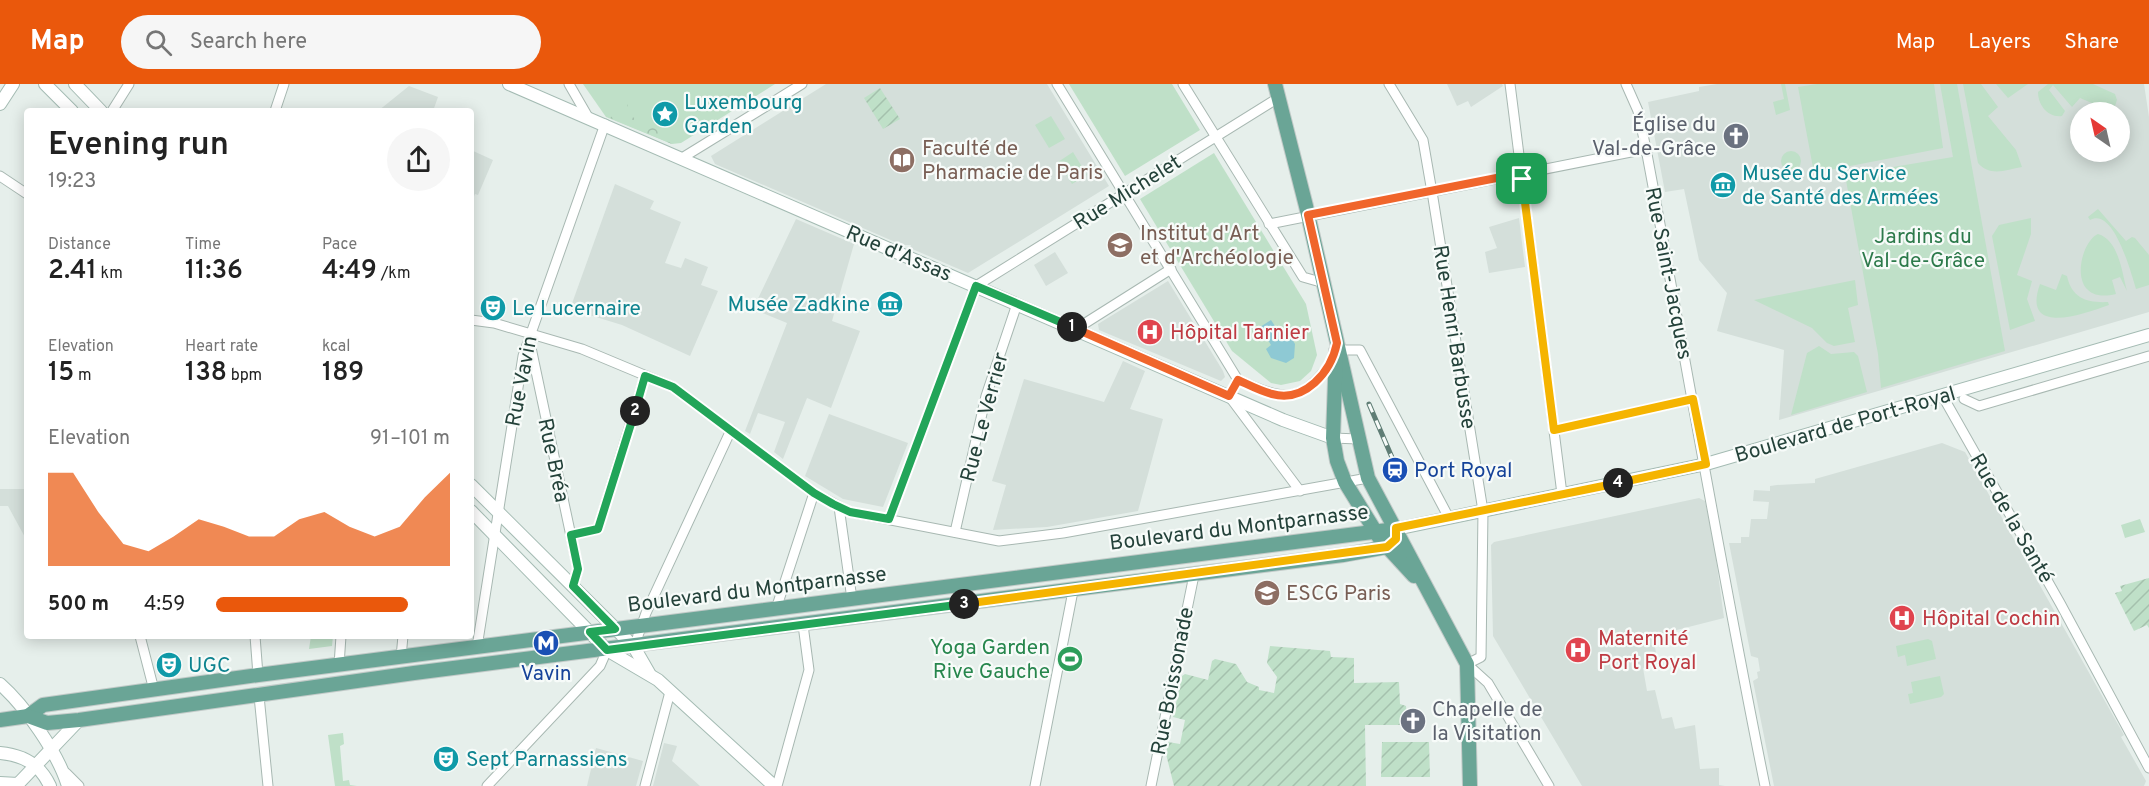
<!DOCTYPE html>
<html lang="en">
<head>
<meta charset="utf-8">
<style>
  :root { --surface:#fff; --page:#f6f6f6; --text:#222; --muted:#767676; --accent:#ea580c }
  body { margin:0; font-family:Overpass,sans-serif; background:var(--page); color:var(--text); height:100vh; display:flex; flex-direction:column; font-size:22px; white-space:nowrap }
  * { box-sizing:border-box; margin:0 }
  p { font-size:20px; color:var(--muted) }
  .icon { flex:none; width:33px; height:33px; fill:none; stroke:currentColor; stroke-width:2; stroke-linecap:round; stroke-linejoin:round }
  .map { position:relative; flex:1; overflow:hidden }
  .sheet { position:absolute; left:24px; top:24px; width:450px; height:531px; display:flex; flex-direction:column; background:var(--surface); border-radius:6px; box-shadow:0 3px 15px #0003 }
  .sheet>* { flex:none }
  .needle { width:39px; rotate:326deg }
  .fabs { position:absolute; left:2070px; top:18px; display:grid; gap:12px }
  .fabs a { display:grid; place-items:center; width:60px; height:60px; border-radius:50%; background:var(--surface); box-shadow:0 3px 15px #0003; font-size:30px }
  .pin { position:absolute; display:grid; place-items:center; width:51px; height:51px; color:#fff; margin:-26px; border-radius:12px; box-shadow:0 3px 9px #0006 }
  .km { position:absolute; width:30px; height:30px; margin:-15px; border-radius:50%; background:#222; color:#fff; font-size:16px; line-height:30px; text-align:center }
  .round { display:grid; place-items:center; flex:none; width:63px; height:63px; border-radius:32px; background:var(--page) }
  .head { display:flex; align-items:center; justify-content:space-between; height:102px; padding:0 24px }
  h1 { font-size:33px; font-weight:600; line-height:45px }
  .metrics { display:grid; grid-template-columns:repeat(3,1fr); gap:9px; height:102px; padding:6px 24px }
  .metrics div { display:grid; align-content:center }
  .metrics b { font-size:26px; font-weight:600 }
  .metrics small { font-size:16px; font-weight:400 }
  .metrics p { font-size:16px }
  .chart { height:168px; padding:12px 24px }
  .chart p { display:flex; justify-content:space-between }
  .chart svg { width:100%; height:108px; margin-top:6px; fill:var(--accent); opacity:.7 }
  ul { padding:0 24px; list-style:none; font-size:20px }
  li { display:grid; grid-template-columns:96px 72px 1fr; align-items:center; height:45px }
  li i { height:15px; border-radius:8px; background:var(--accent) }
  header { display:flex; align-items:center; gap:36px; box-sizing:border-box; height:84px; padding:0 30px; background:var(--accent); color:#fff }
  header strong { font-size:28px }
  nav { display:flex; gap:33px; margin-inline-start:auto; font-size:21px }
  .search { width:420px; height:54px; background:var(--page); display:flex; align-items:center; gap:15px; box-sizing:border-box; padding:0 21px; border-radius:33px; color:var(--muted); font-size:22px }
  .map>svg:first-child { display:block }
  .built { fill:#d4dfda; fill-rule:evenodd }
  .green { fill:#bfe0c8 }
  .forest { fill:url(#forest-crowns) }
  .garden { fill:url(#garden-furrows) }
  .water { fill:#8ec9d4 }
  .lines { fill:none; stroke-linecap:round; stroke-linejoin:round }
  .street-casing { stroke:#a8b8b2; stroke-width:11 }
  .secondary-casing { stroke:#a4bbb3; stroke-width:14 }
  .primary-casing { stroke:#c2cac8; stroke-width:16 }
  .street { stroke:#fff; stroke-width:9 }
  .secondary { stroke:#fff; stroke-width:12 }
  .primary { stroke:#6aa596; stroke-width:14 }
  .rail-casing { stroke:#5f7d75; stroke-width:5 }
  .rail { stroke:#f7fbf9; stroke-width:3; stroke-dasharray:9; stroke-linecap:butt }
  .split-1-casing { stroke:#fff; stroke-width:12 }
  .split-2-casing { stroke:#fff; stroke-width:12 }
  .split-3-casing { stroke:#fff; stroke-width:12 }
  .split-4-casing { stroke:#fff; stroke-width:12 }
  .split-5-casing { stroke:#fff; stroke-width:12 }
  .split-1 { stroke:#f0652b; stroke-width:8 }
  .split-2 { stroke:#22a559; stroke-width:8 }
  .split-3 { stroke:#22a559; stroke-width:8 }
  .split-4 { stroke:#f5b400; stroke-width:8 }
  .split-5 { stroke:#f5b400; stroke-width:8 }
  .labels { text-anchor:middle; stroke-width:4.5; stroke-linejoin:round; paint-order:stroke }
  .culture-label { font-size:21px; fill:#0d838f; stroke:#f7fbf9; text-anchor:start }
  .worship-label { font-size:21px; fill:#5b616d; stroke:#f7fbf9; text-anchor:end }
  .education-label { font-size:21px; fill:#785e54; stroke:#f7fbf9; text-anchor:start }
  .street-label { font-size:21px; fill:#24423a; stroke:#f7fbf9 }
  .park-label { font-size:21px; fill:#2d7a4b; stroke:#f7fbf9 }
  .health-label { font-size:21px; fill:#be3a42; stroke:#f7fbf9; text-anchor:start }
  .transit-label { font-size:21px; fill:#164399; stroke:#f7fbf9; text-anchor:start }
  .leisure-label { font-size:21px; fill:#27864d; stroke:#f7fbf9; text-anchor:end }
</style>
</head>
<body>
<header>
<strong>Map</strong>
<div class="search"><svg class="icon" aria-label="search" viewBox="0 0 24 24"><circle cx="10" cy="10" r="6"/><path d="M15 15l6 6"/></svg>Search here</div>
<nav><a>Map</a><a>Layers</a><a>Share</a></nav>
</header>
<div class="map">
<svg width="2149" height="702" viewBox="0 0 2149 702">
  <defs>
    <pattern id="forest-crowns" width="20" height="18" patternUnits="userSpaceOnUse" patternTransform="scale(1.5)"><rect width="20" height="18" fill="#bfe0c8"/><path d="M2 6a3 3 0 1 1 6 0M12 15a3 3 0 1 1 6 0" fill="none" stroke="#a4c1ad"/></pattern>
    <pattern id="garden-furrows" width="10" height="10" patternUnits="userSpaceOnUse" patternTransform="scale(1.5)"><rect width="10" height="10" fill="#bfe0c8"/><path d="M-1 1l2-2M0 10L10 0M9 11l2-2" fill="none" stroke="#a4c1ad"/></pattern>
  </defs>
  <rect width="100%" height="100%" fill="#e6efeb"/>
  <g class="built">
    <polygon points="826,0 1047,0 1109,102 968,189 910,164 911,161 902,161 715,80 711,72"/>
    <polygon points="1447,0 1502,0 1503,2 1471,23 1468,17 1457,22"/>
    <path d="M1717,0H2144L2149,33V228L1779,336L1784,266L1717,247L1727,209L1699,176L1684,105L1665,108L1648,18L1699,7V3ZM2080,28H2120V68H2080Z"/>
    <polygon points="409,2 438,13 433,27 378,27"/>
    <polygon points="471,66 493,76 478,111 475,110 471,119"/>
    <polygon points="615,100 654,117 650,125 681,138 665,179 681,184 685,174 708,183 701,201 718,207 690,272 622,241 570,225"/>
    <polygon points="1519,134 1525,183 1489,189 1485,168 1497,164 1489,143"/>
    <polygon points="796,135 854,160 832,237 860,247 831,324 807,314 783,375 774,368 785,338 758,329 750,350 745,347 787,239 753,225"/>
    <polygon points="1055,168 1068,189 1046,202 1034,181"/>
    <polygon points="1168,197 1223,287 1225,293 1221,297 1099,246 1098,240"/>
    <polygon points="1123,277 1145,287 1130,325 1163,335 1138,427 1047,443 993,446 1006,401 992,397 1024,295 1104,318"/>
    <polygon points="829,330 908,359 883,423 843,415 805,392"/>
    <polygon points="1942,359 1965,368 2124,651 2121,653 2146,697 2144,702 1774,702 1753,597 1758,594 1757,588 1760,587 1758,574 1751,572 1729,459 1741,459 1741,453 1749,453 1751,435 1767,435 1769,418 1753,417 1754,406 1770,407 1770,402 1777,401 1815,399 1815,395"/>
    <polygon points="0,405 27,405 27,457 8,422 0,422"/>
    <polygon points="1699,414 1705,417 1714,460 1724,534 1653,552 1658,580 1643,584 1647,607 1655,606 1662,635 1672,633 1675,645 1695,641 1700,685 1719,684 1719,701 1725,702 1582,702 1493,552 1491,461 1494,458"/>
    <polygon points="664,659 677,662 672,677 700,702 653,702"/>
    <polygon points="596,664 643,677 636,702 587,702"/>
  </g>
  <g class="green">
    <polygon points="583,0 775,0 681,59 672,60 606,33"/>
    <polygon points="1069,0 1172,0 1200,46 1125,92"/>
    <polygon points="1781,0 1785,0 1790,26 1776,31 1773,18 1784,15"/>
    <polygon points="1817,0 1934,0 1943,64 1814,89 1798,3"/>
    <polygon points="1940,0 1957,0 2005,267 1881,304 1878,270 1845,91 1953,73"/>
    <path d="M1963,0H1981L1998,23L1988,32L2016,66L2022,83C2006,86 1990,93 1978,79Z"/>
    <polygon points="1996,0 2028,0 2008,14"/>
    <path d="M2048,0H2093L2115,10L2117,16L2113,28L2080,14L2072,23L2053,1L2049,6L2065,27L2062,32C2048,34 2038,21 2038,8Z"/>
    <polygon points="1051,32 1065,55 1049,64 1035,41"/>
    <circle cx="1791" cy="77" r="10"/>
    <polygon points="1073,68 1087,91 1072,100 1058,78"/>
    <polygon points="1214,69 1306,220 1317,271 1311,287 1300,297 1281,301 1271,299 1232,267 1140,115"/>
    <path d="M2098,125L2126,157L2132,153L2135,154L2149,171V201L2136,205C2131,189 2114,123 2090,136L2088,133Z"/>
    <polygon points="2031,134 2031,150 2017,191 2032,197 2027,215 2035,237 2010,246 1992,152 1999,141"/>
    <path d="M2098,150C2119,156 2122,189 2127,207L2120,193L2112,196L2116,210C2065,222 2079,158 2098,150Z"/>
    <path d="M2062,190L2067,192C2072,215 2088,219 2108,218L2109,221C2084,230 2021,253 2040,200L2056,206Z"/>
    <polygon points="1855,196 1858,221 1848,224 1855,258 1834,262 1827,259 1812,244 1754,216"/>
    <polygon points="1819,262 1831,270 1854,268 1858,272 1867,308 1791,331 1807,269"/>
    <polygon points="2140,435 2145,448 2125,454 2121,441"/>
    <polygon points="311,552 333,552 332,562 309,565"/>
    <polygon points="1928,555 1932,557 1936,575 1907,582 1905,571 1898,573 1896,562"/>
    <polygon points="1940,592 1944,610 1941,613 1910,620 1908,610 1913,609 1911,598"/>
    <polygon points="343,649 344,660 340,662 343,697 349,696 350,701 357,702 335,702 328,651"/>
  </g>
  <g class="forest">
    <polygon points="629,15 642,18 655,34 630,25 627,22"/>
    <polygon points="618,27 656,43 672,60 610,34"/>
  </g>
  <g class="garden">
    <polygon points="880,4 900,35 883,45 864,14"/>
    <polygon points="2149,494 2149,544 2147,541 2134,547 2115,509 2122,507 2120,502"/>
    <polygon points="1270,562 1330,567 1331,573 1354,574 1354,599 1399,598 1400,620 1406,622 1407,634 1402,634 1402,641 1365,641 1366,702 1174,702 1166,670 1168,658 1180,660 1185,636 1173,633 1182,592 1185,590 1208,596 1212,577 1215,575 1236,580 1247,598 1259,603 1259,606 1274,609 1277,593 1267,579"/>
    <polygon points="1429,658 1430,693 1381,693 1382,658"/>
  </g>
  <polygon class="water" points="1271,236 1283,254 1289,250 1295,260 1294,274 1286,279 1271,274 1266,265 1271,261 1260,243"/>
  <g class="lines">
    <defs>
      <g id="street">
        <polyline points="569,0 588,33"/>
        <path d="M1057,0L1238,296C1286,317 1300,321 1334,275"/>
        <polyline points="1183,0 1303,193 1324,199"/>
        <polyline points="1389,0 1423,56 1433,114 1483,427 1481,573 1467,580 1488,599 1549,702"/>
        <polyline points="1510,0 1562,410"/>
        <path d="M1626,0L1638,27L1646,65C1686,277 1722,490 1765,702"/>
        <polyline points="112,27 129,0"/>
        <polyline points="275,27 284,0"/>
        <polyline points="682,74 802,0"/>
        <polyline points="0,92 27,110"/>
        <polyline points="1269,140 1646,65"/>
        <polyline points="471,236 494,239 582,265 673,303 814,409 850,428 999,457 1063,449 1368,394"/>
        <polyline points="1076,245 1171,185"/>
        <polyline points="530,259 578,485 573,503"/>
        <polyline points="1340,266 1360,266 1449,434"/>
        <polyline points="1238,296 1229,312 1300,407"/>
        <polyline points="1942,311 2060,519 2149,684"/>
        <polyline points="1964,315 1979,322 2149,272"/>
        <polyline points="1554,346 1693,315"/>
        <polyline points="1333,354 1358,355"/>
        <polyline points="839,423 852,515"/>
        <polyline points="889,435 976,202 1278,14"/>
        <polyline points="955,448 986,312 1017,220"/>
        <polyline points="571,451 598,445 645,292"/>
        <polyline points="776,525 814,409"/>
        <polyline points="140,552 154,606"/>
        <polyline points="255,552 258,591"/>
        <polyline points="477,563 523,272 605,40"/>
        <polyline points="634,563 646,529 731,346"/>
        <polyline points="401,573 403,552"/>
        <polyline points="339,581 341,552"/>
        <polyline points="259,612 268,702"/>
        <polyline points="66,689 79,702"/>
        <polyline points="487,702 600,582 607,566"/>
        <polyline points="645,702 670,608"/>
        <polyline points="777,702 809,586 803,541"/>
        <polyline points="1035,702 1073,507"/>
        <polyline points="1151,702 1194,491"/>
      </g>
      <g id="secondary">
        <polyline points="45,0 72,27"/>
        <polyline points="75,0 101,27"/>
        <polyline points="509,0 1283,336 1333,354"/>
        <polyline points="0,20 13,0"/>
        <polyline points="471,401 634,563 649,589"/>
        <polyline points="471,427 607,566 658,596 774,702"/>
        <polyline points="1396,445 1706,380 2149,251"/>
        <path d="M0,600C25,622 58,669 68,702"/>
        <path d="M0,669C23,671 40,680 50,702"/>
        <polyline points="0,699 18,700 79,636"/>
      </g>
      <g id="primary">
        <polyline points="1275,0 1306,122 1368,394 1467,580 1470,702"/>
        <polyline points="1336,267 1333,354 1337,377 1345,398 1380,455 1414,492"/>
        <polyline points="28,632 43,621 258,591 1396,445"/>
        <polyline points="0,636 28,632 47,639 79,636 414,589 1343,471 1387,463 1396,455 1396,445"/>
      </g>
    </defs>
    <use href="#street" class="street-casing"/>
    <use href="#secondary" class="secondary-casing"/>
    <use href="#primary" class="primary-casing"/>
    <use href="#street" class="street"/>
    <use href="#secondary" class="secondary"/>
    <use href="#primary" class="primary"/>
    <defs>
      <polyline id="rail" points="1369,320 1397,385"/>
    </defs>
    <use href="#rail" class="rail-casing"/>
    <use href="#rail" class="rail"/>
  </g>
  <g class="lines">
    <defs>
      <path id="split-1" d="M1072,243L1229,312L1238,296C1249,301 1260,307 1272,310C1305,319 1331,288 1337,259L1308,131L1522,89V95"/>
      <polyline id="split-2" points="635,327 645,292 673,303 814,409 833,420 850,428 889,435 976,202 1072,243"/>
      <polyline id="split-3" points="635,327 598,445 571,451 578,485 573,502 615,545 590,548 607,566 964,520"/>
      <polyline id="split-4" points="964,520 1387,463 1396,455 1396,444 1618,399"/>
      <polyline id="split-5" points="1522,95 1554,346 1693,315 1706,380 1618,399"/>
    </defs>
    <use href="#split-1" class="split-1-casing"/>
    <use href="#split-2" class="split-2-casing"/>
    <use href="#split-3" class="split-3-casing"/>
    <use href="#split-4" class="split-4-casing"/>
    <use href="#split-5" class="split-5-casing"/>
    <use href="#split-1" class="split-1"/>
    <use href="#split-2" class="split-2"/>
    <use href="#split-3" class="split-3"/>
    <use href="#split-4" class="split-4"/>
    <use href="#split-5" class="split-5"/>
  </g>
  <defs>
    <symbol id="sight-disc" viewBox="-11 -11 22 22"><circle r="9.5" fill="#0f9aa8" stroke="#f7fbf9"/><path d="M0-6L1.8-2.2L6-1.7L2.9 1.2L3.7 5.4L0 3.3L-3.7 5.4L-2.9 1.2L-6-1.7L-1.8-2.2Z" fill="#fff"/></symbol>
    <symbol id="church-disc" viewBox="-11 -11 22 22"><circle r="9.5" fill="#6b7280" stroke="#f7fbf9"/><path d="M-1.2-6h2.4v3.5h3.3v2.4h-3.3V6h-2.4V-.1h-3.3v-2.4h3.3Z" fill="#fff"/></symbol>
    <symbol id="library-disc" viewBox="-11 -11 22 22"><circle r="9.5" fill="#8d6e63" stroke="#f7fbf9"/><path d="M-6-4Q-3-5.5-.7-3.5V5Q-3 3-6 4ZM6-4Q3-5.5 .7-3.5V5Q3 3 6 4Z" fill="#fff"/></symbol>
    <symbol id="museum-disc" viewBox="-11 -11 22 22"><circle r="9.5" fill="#0f9aa8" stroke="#f7fbf9"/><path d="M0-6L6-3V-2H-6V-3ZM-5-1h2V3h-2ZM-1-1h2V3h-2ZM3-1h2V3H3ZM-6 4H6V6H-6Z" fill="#fff"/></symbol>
    <symbol id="university-disc" viewBox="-11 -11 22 22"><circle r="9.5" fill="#8d6e63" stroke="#f7fbf9"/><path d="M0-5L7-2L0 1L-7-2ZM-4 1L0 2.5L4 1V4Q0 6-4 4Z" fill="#fff"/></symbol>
    <symbol id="theatre-disc" viewBox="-11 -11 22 22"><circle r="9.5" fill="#0f9aa8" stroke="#f7fbf9"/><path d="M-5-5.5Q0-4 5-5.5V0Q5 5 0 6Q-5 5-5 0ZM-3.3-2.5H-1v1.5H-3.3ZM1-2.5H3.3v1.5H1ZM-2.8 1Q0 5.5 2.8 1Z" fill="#fff"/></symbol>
    <symbol id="hospital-disc" viewBox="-11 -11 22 22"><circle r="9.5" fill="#e0444e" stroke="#f7fbf9"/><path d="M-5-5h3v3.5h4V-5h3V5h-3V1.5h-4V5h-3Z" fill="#fff"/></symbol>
    <symbol id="station-disc" viewBox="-11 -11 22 22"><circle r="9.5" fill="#1a4fb4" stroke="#f7fbf9"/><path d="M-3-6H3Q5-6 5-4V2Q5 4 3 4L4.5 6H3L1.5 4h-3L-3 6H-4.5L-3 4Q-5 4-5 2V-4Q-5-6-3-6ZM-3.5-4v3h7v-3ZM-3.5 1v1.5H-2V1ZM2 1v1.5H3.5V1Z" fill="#fff"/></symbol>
    <symbol id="metro-disc" viewBox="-11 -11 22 22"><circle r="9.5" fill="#1a4fb4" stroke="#f7fbf9"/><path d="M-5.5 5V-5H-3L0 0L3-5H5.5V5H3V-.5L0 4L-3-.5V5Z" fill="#fff"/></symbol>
    <symbol id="stadium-disc" viewBox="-11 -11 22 22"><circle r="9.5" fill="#2e9e5b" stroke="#f7fbf9"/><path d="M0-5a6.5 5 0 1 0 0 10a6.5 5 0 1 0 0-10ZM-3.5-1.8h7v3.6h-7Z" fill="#fff"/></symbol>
  </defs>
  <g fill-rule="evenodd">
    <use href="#sight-disc" x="650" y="15" width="30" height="30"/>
    <use href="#church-disc" x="1721" y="37" width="30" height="30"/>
    <use href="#library-disc" x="887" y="61" width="30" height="30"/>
    <use href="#museum-disc" x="1708" y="86" width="30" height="30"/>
    <use href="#university-disc" x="1105" y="146" width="30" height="30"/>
    <use href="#museum-disc" x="875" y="205" width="30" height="30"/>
    <use href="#theatre-disc" x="478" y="209" width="30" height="30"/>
    <use href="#hospital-disc" x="1135" y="233" width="30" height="30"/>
    <use href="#station-disc" x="1380" y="371" width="30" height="30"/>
    <use href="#university-disc" x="1252" y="494" width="30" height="30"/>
    <use href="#hospital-disc" x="1887" y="519" width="30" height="30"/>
    <use href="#metro-disc" x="531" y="544" width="30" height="30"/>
    <use href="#hospital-disc" x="1563" y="551" width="30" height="30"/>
    <use href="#stadium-disc" x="1055" y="560" width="30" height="30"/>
    <use href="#theatre-disc" x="154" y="566" width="30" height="30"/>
    <use href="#church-disc" x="1398" y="622" width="30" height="30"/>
    <use href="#theatre-disc" x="431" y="660" width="30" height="30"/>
  </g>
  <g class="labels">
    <g class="culture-label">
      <text x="684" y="25">Luxembourg<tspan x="684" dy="24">Garden</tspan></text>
      <text x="1742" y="96">Musée du Service<tspan x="1742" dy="24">de Santé des Armées</tspan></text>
      <text x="870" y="227" text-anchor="end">Musée Zadkine</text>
      <text x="512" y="231">Le Lucernaire</text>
      <text x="188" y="588">UGC</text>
      <text x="466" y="682">Sept Parnassiens</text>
    </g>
    <g class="worship-label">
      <text x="1716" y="47">Église du<tspan x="1716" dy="24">Val-de-Grâce</tspan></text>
      <text x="1432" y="632" text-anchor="start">Chapelle de<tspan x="1432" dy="24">la Visitation</tspan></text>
    </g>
    <g class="education-label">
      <text x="922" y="71">Faculté de<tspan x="922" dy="24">Pharmacie de Paris</tspan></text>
      <text x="1140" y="156">Institut d'Art<tspan x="1140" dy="24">et d'Archéologie</tspan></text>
      <text x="1286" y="516">ESCG Paris</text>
    </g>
    <g class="street-label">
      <text transform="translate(1127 108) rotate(-32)" y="7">Rue Michelet</text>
      <text transform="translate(899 169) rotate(23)" y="7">Rue d'Assas</text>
      <text transform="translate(1669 189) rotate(79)" y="7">Rue Saint-Jacques</text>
      <text transform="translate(1455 253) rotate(81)" y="7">Rue Henri Barbusse</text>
      <text transform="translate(521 297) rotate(-79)" y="7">Rue Vavin</text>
      <text transform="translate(984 333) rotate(-75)" y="7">Rue Le Verrier</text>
      <text transform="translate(1845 340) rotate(-16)" y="7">Boulevard de Port-Royal</text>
      <text transform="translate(554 376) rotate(78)" y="7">Rue Bréa</text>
      <text transform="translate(2012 434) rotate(60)" y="7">Rue de la Santé</text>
      <text transform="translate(1239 443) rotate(-7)" y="7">Boulevard du Montparnasse</text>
      <text transform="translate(757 505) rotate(-7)" y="7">Boulevard du Montparnasse</text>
      <text transform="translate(1172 597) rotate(-79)" y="7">Rue Boissonade</text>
    </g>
    <g class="park-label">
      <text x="1923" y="159">Jardins du<tspan x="1923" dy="24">Val-de-Grâce</tspan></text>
    </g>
    <g class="health-label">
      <text x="1170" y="255">Hôpital Tarnier</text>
      <text x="1922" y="541">Hôpital Cochin</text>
      <text x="1598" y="561">Maternité<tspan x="1598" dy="24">Port Royal</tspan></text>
    </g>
    <g class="transit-label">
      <text x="1414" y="393">Port Royal</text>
      <text x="546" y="596" text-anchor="middle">Vavin</text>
    </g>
    <g class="leisure-label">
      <text x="1050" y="570">Yoga Garden<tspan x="1050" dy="24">Rive Gauche</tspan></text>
    </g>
  </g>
</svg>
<div class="fabs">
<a><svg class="needle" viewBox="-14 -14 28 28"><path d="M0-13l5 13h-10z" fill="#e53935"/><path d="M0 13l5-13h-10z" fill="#767676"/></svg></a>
</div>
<div class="pin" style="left:1522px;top:95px;background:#1e9e55"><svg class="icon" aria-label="arrive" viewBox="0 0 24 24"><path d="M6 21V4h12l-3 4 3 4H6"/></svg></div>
<b class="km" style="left:1072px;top:243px">1</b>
<b class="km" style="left:635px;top:327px">2</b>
<b class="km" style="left:964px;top:520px">3</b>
<b class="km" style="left:1618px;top:399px">4</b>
<section class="sheet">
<div class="head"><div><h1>Evening run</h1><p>19:23</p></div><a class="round"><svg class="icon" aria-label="share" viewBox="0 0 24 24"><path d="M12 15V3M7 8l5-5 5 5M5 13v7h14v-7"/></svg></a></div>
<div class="metrics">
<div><p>Distance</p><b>2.41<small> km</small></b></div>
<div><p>Time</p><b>11:36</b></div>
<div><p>Pace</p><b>4:49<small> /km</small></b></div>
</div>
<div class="metrics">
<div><p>Elevation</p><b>15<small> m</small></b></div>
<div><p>Heart rate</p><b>138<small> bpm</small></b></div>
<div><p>kcal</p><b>189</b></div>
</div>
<div class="chart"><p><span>Elevation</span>91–101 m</p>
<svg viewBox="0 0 160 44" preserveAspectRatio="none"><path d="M0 44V6L10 6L20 22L30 35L40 38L50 32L60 25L70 28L80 32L90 32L100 25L110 22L120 28L130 32L140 28L150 16L160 6V44z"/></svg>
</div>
<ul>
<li><b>500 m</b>4:59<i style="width:82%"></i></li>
</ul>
</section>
</div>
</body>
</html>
